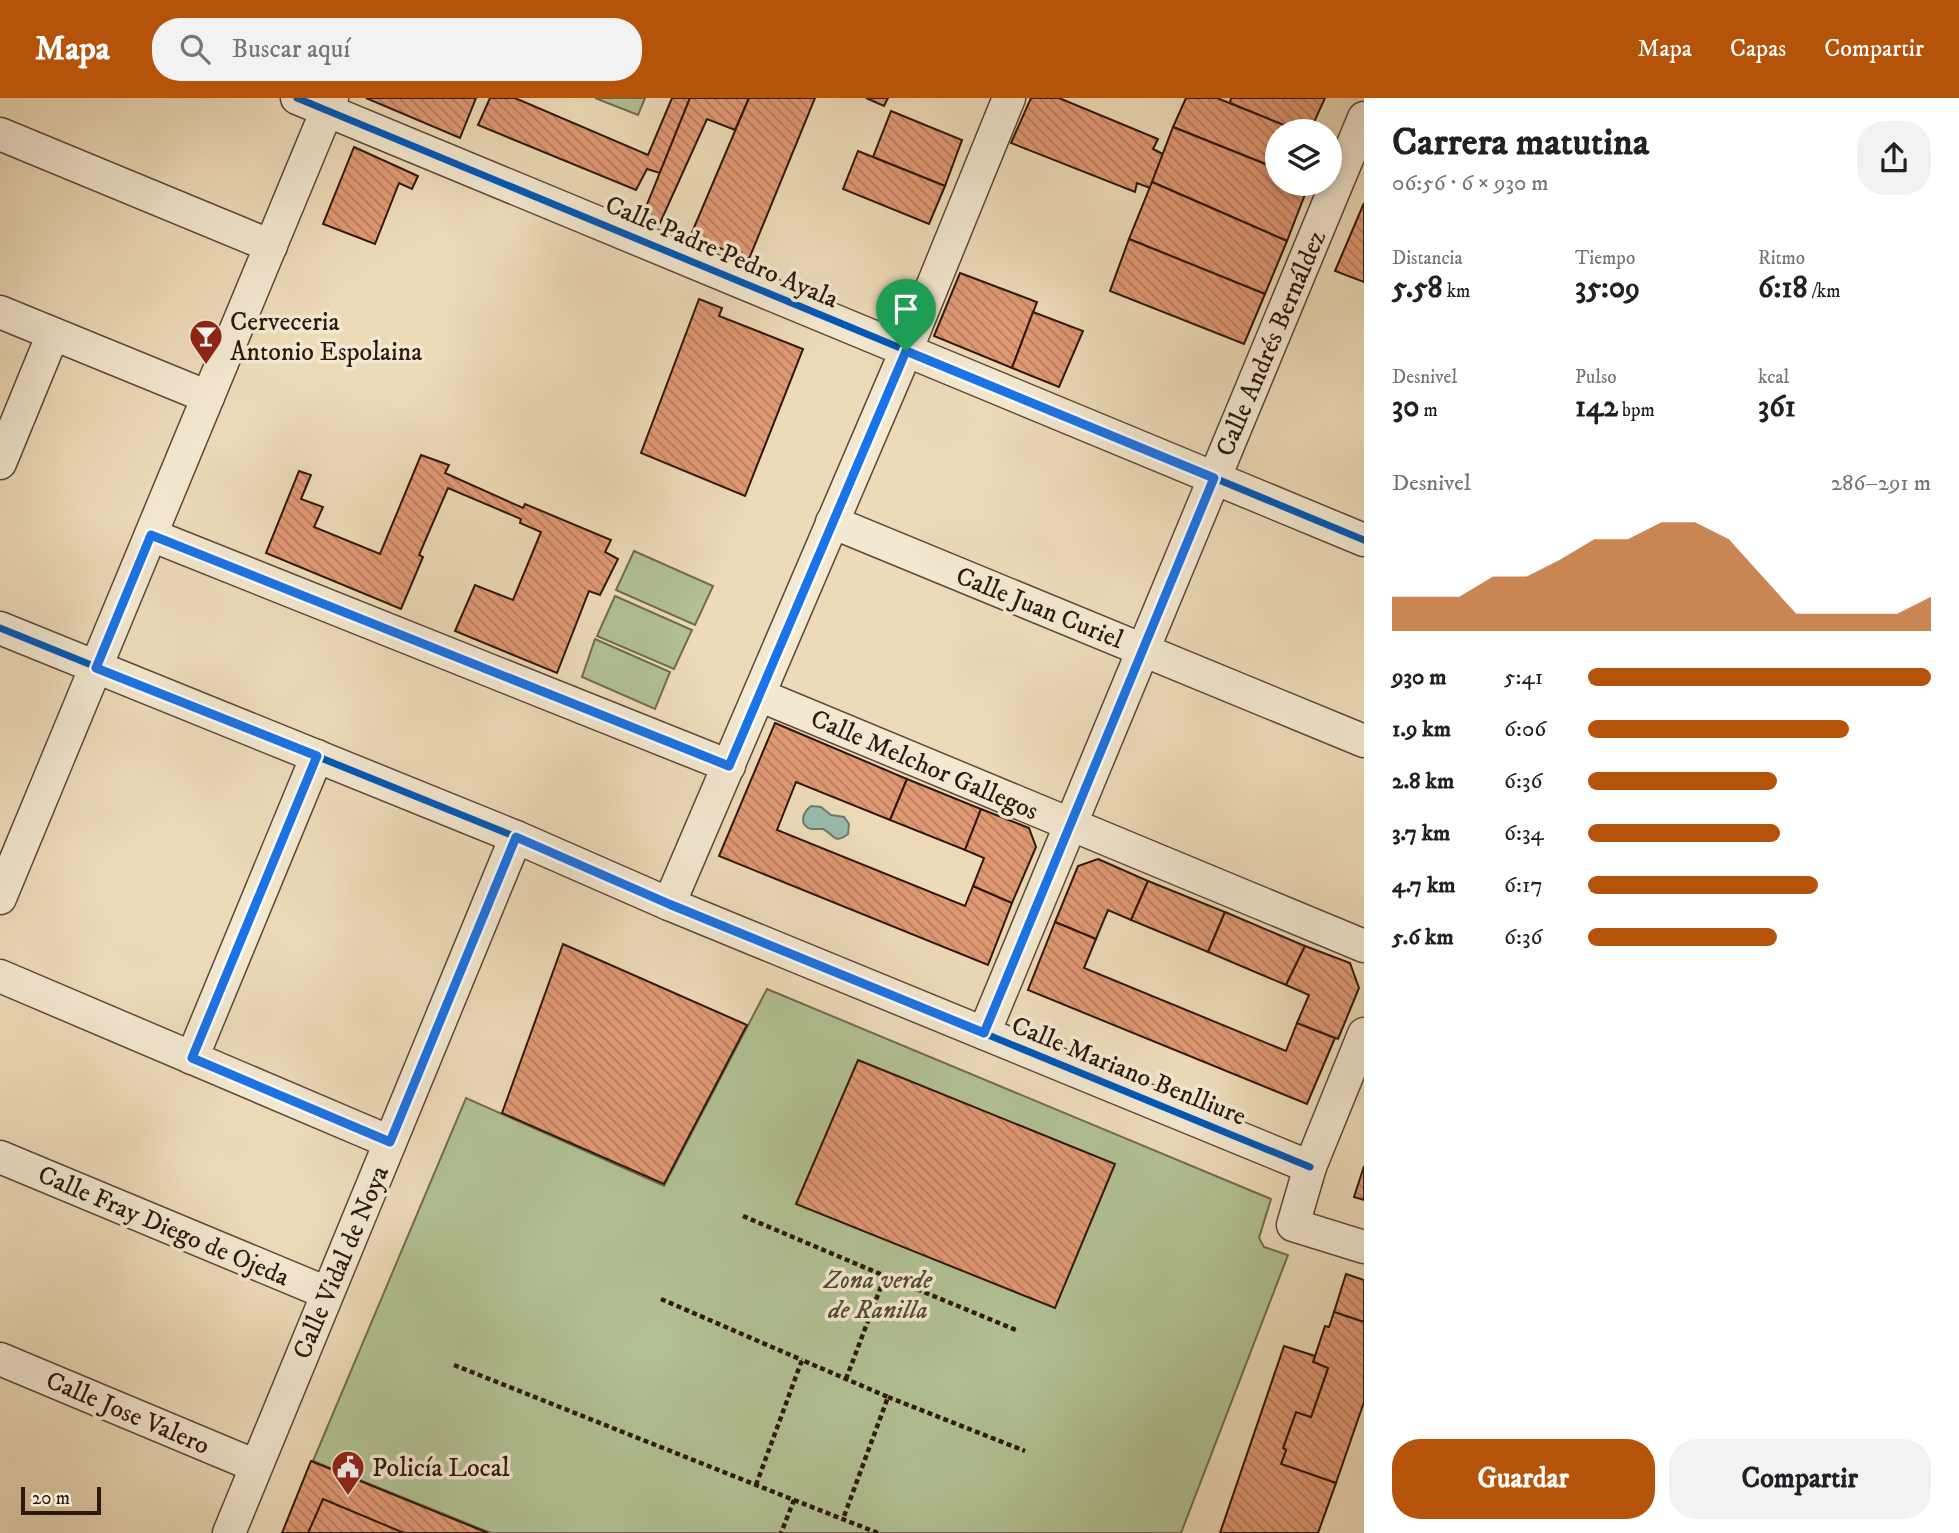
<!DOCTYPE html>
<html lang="es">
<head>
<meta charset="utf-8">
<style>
  :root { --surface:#fff; --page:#f2f2f2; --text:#202124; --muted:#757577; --accent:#b45309 }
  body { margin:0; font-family:"IM FELL DW Pica",serif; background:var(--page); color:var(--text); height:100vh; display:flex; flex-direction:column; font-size:26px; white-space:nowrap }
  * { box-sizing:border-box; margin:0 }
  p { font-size:23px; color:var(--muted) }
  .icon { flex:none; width:38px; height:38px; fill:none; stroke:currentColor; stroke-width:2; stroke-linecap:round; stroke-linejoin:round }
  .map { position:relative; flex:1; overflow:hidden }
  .sheet { display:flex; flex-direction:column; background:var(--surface); width:595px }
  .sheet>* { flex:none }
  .buttons { position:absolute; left:1265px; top:21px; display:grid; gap:14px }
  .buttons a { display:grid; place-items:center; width:77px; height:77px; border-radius:50%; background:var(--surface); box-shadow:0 4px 10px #0003; font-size:35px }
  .scale { position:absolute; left:21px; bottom:18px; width:80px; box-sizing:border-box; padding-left:7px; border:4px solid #2d180d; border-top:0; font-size:19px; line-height:24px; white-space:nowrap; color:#2d180d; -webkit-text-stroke:5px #f3e8d1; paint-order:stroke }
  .pin { position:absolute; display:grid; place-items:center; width:60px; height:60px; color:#fff; margin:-72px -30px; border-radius:50% 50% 50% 0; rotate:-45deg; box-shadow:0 0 7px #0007 }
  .pin .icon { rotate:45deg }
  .round { display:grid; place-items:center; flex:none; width:74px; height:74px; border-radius:28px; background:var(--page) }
  .head { display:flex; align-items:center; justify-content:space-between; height:119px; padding:0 28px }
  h1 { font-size:38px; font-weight:700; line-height:52px }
  .stats { display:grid; grid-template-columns:repeat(3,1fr); gap:10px; height:119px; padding:7px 28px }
  .stats div { display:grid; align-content:center }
  .stats b { font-size:30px; font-weight:700 }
  .stats small { font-size:19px; font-weight:400 }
  .stats p { font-size:19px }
  .chart { height:196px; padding:14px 28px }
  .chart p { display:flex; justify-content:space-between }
  .chart svg { width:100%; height:126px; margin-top:7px; fill:var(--accent); opacity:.7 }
  .action { display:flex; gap:14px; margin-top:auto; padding:14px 28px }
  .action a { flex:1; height:80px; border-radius:28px; background:var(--accent); color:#fff; font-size:28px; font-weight:700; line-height:80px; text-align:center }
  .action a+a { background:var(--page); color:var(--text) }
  ul { padding:0 28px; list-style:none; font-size:23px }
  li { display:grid; grid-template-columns:112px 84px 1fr; align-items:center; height:52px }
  li i { height:18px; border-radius:9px; background:var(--accent) }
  header { display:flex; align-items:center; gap:42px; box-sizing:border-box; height:98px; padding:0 35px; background:var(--accent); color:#fff }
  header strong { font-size:33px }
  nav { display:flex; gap:38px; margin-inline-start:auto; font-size:24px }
  .search { width:490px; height:63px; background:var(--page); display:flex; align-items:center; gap:18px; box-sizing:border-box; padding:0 24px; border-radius:28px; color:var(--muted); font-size:26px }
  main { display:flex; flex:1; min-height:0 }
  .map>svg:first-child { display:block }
  .green { fill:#b2c193; stroke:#706c50; stroke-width:2 }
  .water { fill:#99bbad; stroke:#6e7a6d; stroke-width:2 }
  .building { fill:url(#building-back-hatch); stroke:#2d180d; stroke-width:2 }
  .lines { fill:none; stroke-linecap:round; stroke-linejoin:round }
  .minor-casing { stroke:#5d4938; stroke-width:35 }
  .path { stroke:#2d180d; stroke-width:4.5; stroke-dasharray:5 3.5; stroke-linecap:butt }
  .minor { stroke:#f3e8d1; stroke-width:32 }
  .cycleway-casing { stroke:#f3e8d1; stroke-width:11 }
  .cycleway { stroke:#0057b8; stroke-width:7 }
  .route-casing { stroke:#fff; stroke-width:14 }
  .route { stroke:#1a73e8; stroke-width:9 }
  .labels { text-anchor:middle; stroke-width:7; stroke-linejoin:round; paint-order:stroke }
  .street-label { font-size:26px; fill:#2d180d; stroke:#f3e8d1 }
  .poi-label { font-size:26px; fill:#2d180d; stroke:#f3e8d1; text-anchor:start }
  .park-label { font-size:26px; font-style:italic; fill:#554b35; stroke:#f3e8d1 }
</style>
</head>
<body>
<header>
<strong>Mapa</strong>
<div class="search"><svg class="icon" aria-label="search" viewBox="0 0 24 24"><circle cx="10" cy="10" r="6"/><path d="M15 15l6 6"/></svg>Buscar aquí</div>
<nav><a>Mapa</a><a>Capas</a><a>Compartir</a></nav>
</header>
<main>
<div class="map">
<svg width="1364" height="1435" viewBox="0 0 1364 1435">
  <defs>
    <pattern id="building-back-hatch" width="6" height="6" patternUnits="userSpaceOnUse" patternTransform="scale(1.75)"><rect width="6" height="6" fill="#e19974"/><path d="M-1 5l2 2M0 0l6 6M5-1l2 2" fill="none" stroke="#b77c5e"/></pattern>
  </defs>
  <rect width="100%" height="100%" fill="#eddbb8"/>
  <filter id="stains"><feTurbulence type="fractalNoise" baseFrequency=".00286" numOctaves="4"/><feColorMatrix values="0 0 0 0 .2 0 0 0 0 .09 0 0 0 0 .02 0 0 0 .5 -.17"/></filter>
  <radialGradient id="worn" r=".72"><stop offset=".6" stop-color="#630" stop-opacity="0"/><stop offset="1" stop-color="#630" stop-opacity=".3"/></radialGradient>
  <g class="green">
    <polygon points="595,0 645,0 638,17"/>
    <polygon points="634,453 713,488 695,527 616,492"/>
    <polygon points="615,498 692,532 674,571 597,538"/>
    <polygon points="595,541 670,574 655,611 582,579"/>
    <polygon points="767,891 1271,1101 1259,1140 1264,1149 1288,1157 1181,1435 491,1435 313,1363 466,1000 664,1088"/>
  </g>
  <path class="water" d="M811,708L821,709L831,717L844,719L849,726L848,736C834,747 834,736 823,731C822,731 812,731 811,731C798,727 803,714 811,708Z"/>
  <g class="building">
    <polygon points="366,0 476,0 460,40"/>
    <polygon points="490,0 515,0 648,57 672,0 690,0 660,75 647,71 636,92 478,27"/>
    <polygon points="690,0 749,0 735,32 707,21 660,125 642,119"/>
    <polygon points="749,0 815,0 749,161 690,139"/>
    <polygon points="866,0 888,0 884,8"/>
    <polygon points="1031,0 1059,0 1158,41 1153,51 1163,56 1150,90 1137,85 1135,94 1011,45"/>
    <polygon points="1186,0 1217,0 1299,33 1278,33 1278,71 1173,29"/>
    <polygon points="1231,0 1325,0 1310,33 1299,33 1230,5"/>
    <polygon points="891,13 962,42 945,88 873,59"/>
    <polygon points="1173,29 1278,71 1278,86 1309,86 1287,143 1152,84"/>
    <polygon points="354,49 418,78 412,91 399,85 375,146 323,126"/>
    <polygon points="858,53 945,88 929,126 843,91"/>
    <polygon points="1152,84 1287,143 1265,196 1129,141"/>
    <polygon points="1364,105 1364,184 1335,173"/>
    <polygon points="1129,141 1265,196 1244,246 1110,193"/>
    <polygon points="960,175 1037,204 1012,270 934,238"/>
    <polygon points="699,201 722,210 719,218 803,251 745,398 641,355"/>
    <polygon points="1033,214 1083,233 1059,289 1012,270"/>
    <polygon points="421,357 449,367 445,375 523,410 525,406 611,442 605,454 618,461 600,497 589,493 557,575 455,533 475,487 513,502 541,434 520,425 521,421 448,390 419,457 423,459 401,511 266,455 299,373 311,377 301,401 323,409 314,429 380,456"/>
    <polygon points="775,625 907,681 890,722 796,684 777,732 965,808 973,788 1012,805 988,867 719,758"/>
    <polygon points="907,681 981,711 965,752 890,722"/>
    <polygon points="981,711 1029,730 1036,749 1012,805 973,788 984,760 965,752"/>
    <polygon points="1098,761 1148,783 1131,822 1108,812 1096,841 1055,824 1078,768"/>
    <polygon points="1148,783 1225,814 1208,854 1131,822"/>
    <polygon points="1225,814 1305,848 1286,887 1208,854"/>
    <polygon points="1055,824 1096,841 1084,870 1286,953 1297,925 1335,940 1307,1006 1028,892"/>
    <polygon points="563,846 747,927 664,1086 502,1015"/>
    <polygon points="1305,848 1350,865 1359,890 1338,941 1297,925 1309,897 1286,887"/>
    <polygon points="858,962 1115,1066 1055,1210 796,1106"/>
    <polygon points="1364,1068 1364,1102 1354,1099"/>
    <polygon points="1346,1176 1364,1182 1364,1224 1334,1214"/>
    <polygon points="1334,1214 1364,1224 1364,1304 1336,1385 1281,1366 1286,1352 1283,1350 1296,1314 1311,1319 1328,1270 1313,1264 1325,1228 1329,1229"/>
    <polygon points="1284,1248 1315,1258 1313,1264 1328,1270 1311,1319 1296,1314 1283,1350 1286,1352 1281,1366 1336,1385 1318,1435 1220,1435"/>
    <polygon points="311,1363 488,1435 282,1435"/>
    <polygon points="323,1401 404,1435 308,1435"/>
  </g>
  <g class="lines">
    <defs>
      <g id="minor">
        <polyline points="297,0 1364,442"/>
        <polyline points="0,36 271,148"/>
        <polyline points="0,214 208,299"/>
        <polyline points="0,365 53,236"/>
        <polyline points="832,424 1364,643"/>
        <polyline points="151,437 729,668"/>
        <polyline points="0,530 516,739 669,806 1310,1069"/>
        <polyline points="759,597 1364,848"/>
        <polyline points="0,800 332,0"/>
        <polyline points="669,806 906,253 1009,0"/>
        <polyline points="0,878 390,1044"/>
        <polyline points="984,935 1364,20"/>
        <polyline points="1364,936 1310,1069 1293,1127 1364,1149"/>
        <polyline points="192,960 317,658"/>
        <polyline points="0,1059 327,1195"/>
        <polyline points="0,1261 256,1368"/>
        <polyline points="229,1435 516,739"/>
      </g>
    </defs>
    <use href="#minor" class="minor-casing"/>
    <g class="path">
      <polyline points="743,1118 885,1178"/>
      <polyline points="661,1201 802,1262"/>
      <polyline points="454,1267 794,1402 781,1435"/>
      <polyline points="846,1281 885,1178 1016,1232"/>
      <polyline points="888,1299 1025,1353"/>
      <polyline points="756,1387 802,1262 888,1299 843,1421"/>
      <polyline points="794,1402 878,1435"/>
    </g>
    <use href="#minor" class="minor"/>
    <defs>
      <g id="cycleway">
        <polyline points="297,0 1364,442"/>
        <polyline points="0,530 516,739 669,806 1310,1069"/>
      </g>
    </defs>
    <use href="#cycleway" class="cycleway-casing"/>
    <use href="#cycleway" class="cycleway"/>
  </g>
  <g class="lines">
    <defs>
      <polygon id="route" points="906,253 1214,380 984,935 669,806 516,739 390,1044 192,960 317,658 96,570 151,437 729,668"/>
    </defs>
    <use href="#route" class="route-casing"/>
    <use href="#route" class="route"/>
  </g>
  <defs>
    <symbol id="bar-pin" viewBox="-11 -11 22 30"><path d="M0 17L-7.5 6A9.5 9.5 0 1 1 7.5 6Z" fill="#8f2418" stroke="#f3e8d1"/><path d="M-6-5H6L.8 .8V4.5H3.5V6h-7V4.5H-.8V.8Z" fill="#fff"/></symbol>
    <symbol id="civic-pin" viewBox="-11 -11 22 30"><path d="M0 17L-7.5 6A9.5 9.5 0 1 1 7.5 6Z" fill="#8f2418" stroke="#f3e8d1"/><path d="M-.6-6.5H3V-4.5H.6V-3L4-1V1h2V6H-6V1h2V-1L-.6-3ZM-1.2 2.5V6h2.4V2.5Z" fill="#fff"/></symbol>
  </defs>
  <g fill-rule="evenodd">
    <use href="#bar-pin" x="187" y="219" width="38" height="52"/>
    <use href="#civic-pin" x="329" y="1350" width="38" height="52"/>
  </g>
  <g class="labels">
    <g class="street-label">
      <text transform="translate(722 153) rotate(23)" y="9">Calle Padre Pedro Ayala</text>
      <text transform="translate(1270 245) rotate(-67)" y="9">Calle Andrés Bernáldez</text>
      <text transform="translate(1040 509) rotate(22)" y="9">Calle Juan Curiel</text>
      <text transform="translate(925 666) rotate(23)" y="9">Calle Melchor Gallegos</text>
      <text transform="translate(1129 972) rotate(22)" y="9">Calle Mariano Benlliure</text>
      <text transform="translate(164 1127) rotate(23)" y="9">Calle Fray Diego de Ojeda</text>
      <text transform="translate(340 1164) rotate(-67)" y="9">Calle Vidal de Noya</text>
      <text transform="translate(128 1314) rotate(23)" y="9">Calle Jose Valero</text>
    </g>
    <g class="poi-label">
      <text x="230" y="232">Cerveceria<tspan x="230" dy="30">Antonio Espolaina</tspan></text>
      <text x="372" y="1378">Policía Local</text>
    </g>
    <g class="park-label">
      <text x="878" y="1190">Zona verde<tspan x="878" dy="30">de Ranilla</tspan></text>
    </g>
  </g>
  <rect width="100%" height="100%" filter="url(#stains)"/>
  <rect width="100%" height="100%" fill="url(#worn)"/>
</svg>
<div class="buttons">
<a><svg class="icon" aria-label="layers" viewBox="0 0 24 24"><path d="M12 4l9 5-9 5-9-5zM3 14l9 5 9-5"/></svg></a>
</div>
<div class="scale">20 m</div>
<div class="pin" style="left:906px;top:253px;background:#1e9e55"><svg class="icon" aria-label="arrive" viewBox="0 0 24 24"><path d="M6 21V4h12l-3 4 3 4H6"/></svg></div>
</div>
<section class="sheet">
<div class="head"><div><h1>Carrera matutina</h1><p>06:56 · 6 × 930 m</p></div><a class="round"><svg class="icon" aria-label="share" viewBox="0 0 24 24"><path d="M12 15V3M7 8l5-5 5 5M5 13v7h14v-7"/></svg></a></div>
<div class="stats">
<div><p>Distancia</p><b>5.58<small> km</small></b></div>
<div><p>Tiempo</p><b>35:09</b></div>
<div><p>Ritmo</p><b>6:18<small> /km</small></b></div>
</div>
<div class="stats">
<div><p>Desnivel</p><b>30<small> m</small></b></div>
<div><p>Pulso</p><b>142<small> bpm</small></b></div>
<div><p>kcal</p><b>361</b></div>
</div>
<div class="chart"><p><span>Desnivel</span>286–291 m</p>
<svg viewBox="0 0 160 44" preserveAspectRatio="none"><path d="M0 44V32L10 32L20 32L30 25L40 25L50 19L60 12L70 12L80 6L90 6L100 12L110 25L120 38L130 38L140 38L150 38L160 32V44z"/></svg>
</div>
<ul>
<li><b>930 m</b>5:41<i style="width:100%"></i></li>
<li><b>1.9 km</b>6:06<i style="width:76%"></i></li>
<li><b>2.8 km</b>6:36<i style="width:55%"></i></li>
<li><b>3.7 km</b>6:34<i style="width:56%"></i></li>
<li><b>4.7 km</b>6:17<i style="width:67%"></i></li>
<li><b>5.6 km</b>6:36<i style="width:55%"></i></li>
</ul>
<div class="action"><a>Guardar</a><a>Compartir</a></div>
</section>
</main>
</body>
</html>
